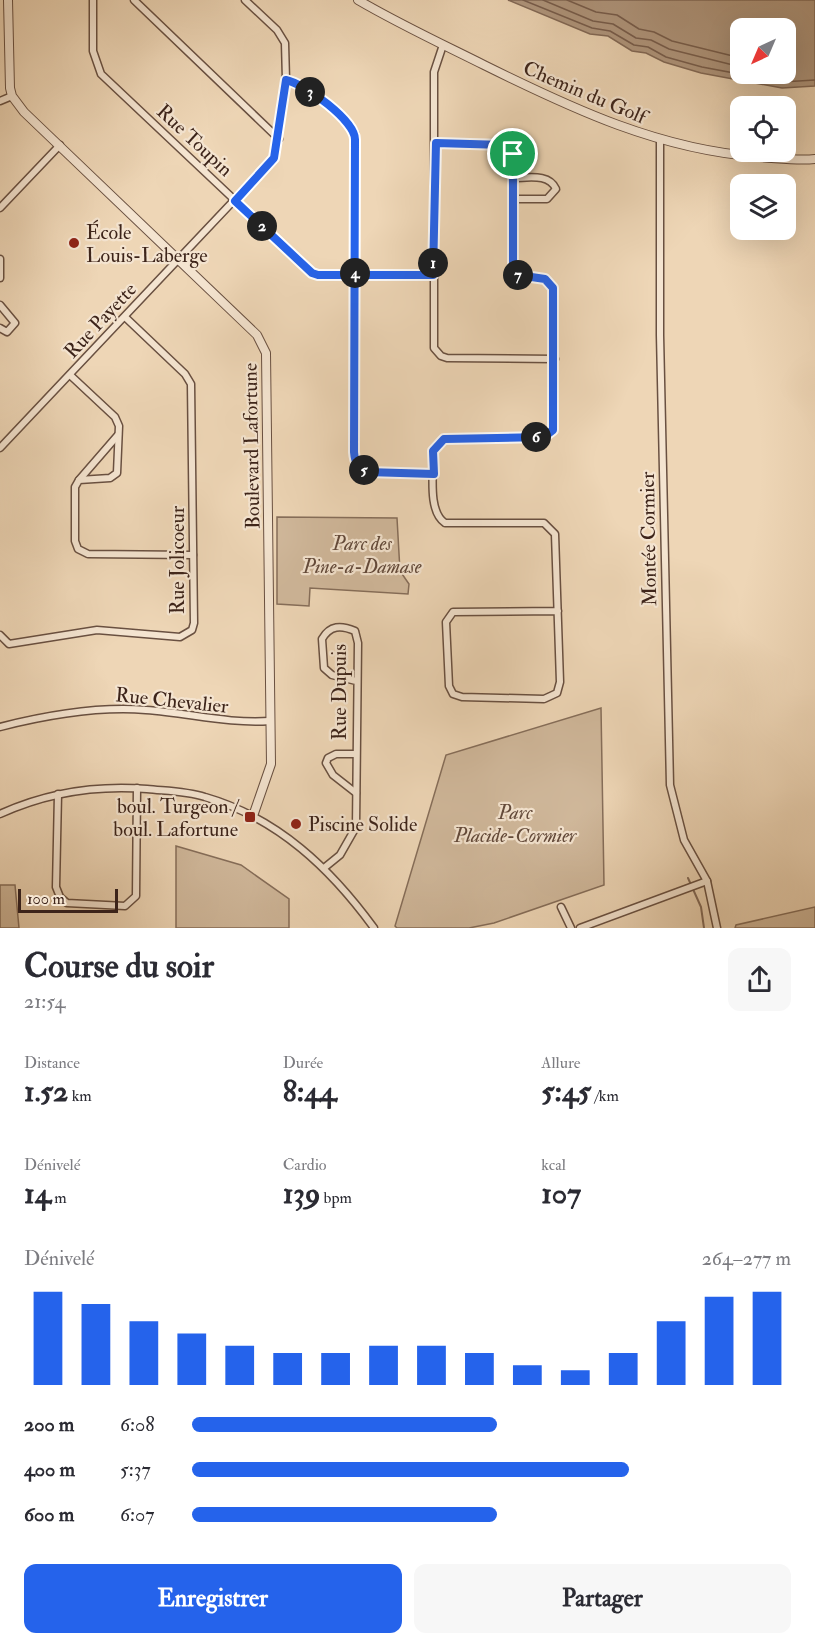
<!DOCTYPE html>
<html lang="fr">
<head>
<meta charset="utf-8">
<style>
  :root { --surface:#fff; --page:#f7f7f7; --text:#2b2b33; --muted:#7c7c81; --accent:#2563eb }
  body { margin:0; font-family:"IM FELL Double Pica",serif; background:var(--page); color:var(--text); height:100vh; display:flex; flex-direction:column; font-size:22px; white-space:nowrap }
  * { box-sizing:border-box; margin:0 }
  p { font-size:20px; color:var(--muted) }
  .icon { flex:none; width:33px; height:33px; fill:none; stroke:currentColor; stroke-width:2; stroke-linecap:round; stroke-linejoin:round }
  .map { position:relative; height:928px; overflow:hidden }
  .details { display:flex; flex-direction:column; background:var(--surface); flex:1 }
  .details>* { flex:none }
  .needle { width:39px; rotate:224deg }
  .tools { position:absolute; left:730px; top:18px; display:grid; gap:12px }
  .tools a { display:grid; place-items:center; width:66px; height:66px; border-radius:12px; background:var(--surface); box-shadow:0 6px 24px #0002; font-size:30px }
  .scale { position:absolute; left:18px; bottom:15px; width:100px; box-sizing:border-box; padding-left:6px; border:3px solid #3d241a; border-top:0; font-size:16px; line-height:21px; white-space:nowrap; color:#3d241a; -webkit-text-stroke:4px #f4e4d0; paint-order:stroke }
  .pin { position:absolute; display:grid; place-items:center; width:51px; height:51px; color:#fff; margin:-26px; border:3px solid #fff; border-radius:50%; box-shadow:0 2px 6px #0007 }
  .km { position:absolute; width:30px; height:30px; margin:-15px; border-radius:50%; background:#222; color:#fff; font-size:16px; line-height:30px; text-align:center }
  .round { display:grid; place-items:center; flex:none; width:63px; height:63px; border-radius:12px; background:var(--page) }
  .overview { display:flex; align-items:center; justify-content:space-between; height:102px; padding:0 24px }
  h1 { font-size:33px; font-weight:700; line-height:45px }
  .metrics { display:grid; grid-template-columns:repeat(3,1fr); gap:9px; height:102px; padding:6px 24px }
  .metrics div { display:grid; align-content:center }
  .metrics b { font-size:30px; font-weight:700 }
  .metrics small { font-size:16px; font-weight:400 }
  .metrics p { font-size:16px }
  .chart { height:168px; padding:12px 24px }
  .chart p { display:flex; justify-content:space-between }
  .chart svg { width:100%; height:108px; margin-top:6px; stroke:var(--accent); stroke-width:6 }
  .button { display:flex; gap:12px; margin-top:auto; padding:12px 24px }
  .button a { flex:1; height:69px; border-radius:12px; background:var(--accent); color:#fff; font-size:24px; font-weight:700; line-height:69px; text-align:center }
  .button a+a { background:var(--page); color:var(--text) }
  ul { padding:0 24px; list-style:none; font-size:20px }
  li { display:grid; grid-template-columns:96px 72px 1fr; align-items:center; height:45px }
  li i { height:15px; border-radius:8px; background:var(--accent) }
  .map>svg:first-child { display:block }
  .green { fill:#d0b89b; stroke:#866e5a; stroke-width:1.5 }
  .water { fill:#b29981; stroke:#836a58; stroke-width:1.5; fill-rule:evenodd }
  .lines { fill:none; stroke-linecap:round; stroke-linejoin:round }
  .shore { stroke:#785e4e; stroke-width:1.5 }
  .stream { stroke:#836a58; stroke-width:2 }
  .minor-casing { stroke:#695041; stroke-width:9 }
  .tertiary-casing { stroke:#695041; stroke-width:10 }
  .minor { stroke:#f4e4d0; stroke-width:6 }
  .tertiary { stroke:#f4e4d0; stroke-width:8 }
  .route-casing { stroke:#fff; stroke-width:12 }
  .route { stroke:#2563eb; stroke-width:8 }
  .poi-dot { fill:#8f2418; stroke:#f4e4d0; stroke-width:2 }
  .labels { text-anchor:middle; stroke-width:4.5; stroke-linejoin:round; paint-order:stroke }
  .street-label { font-size:20px; fill:#3d241a; stroke:#f4e4d0 }
  .poi-label { font-size:20px; fill:#3d241a; stroke:#f4e4d0; text-anchor:start }
  .park-label { font-size:20px; font-style:italic; fill:#62493a; stroke:#f4e4d0 }
</style>
</head>
<body>
<div class="map">
<svg width="815" height="928" viewBox="0 0 815 928">
  <rect width="100%" height="100%" fill="#eed6b6"/>
  <filter id="stains"><feTurbulence type="fractalNoise" baseFrequency=".00333" numOctaves="4"/><feColorMatrix values="0 0 0 0 .2 0 0 0 0 .09 0 0 0 0 .02 0 0 0 .5 -.17"/></filter>
  <radialGradient id="worn" r=".72"><stop offset=".6" stop-color="#630" stop-opacity="0"/><stop offset="1" stop-color="#630" stop-opacity=".3"/></radialGradient>
  <g class="green">
    <polygon points="277,517 397,518 400,571 409,584 408,594 310,588 309,606 277,604"/>
    <polygon points="601,708 604,885 494,923 469,928 397,928 395,926 446,755"/>
    <polygon points="176,846 241,865 289,899 289,928 176,928"/>
    <polygon points="15,885 19,928 0,928 0,885"/>
    <polygon points="815,907 815,928 735,928 736,925"/>
  </g>
  <path class="water" d="M508,0H815V86L782,88L701,73L664,62L646,53L632,51L608,36L590,34ZM741,28H786V74H741Z"/>
  <g class="lines">
    <g class="shore">
      <polyline points="523,0 592,28 610,31 634,45 648,47 666,57 702,67 782,82 815,80"/>
      <polyline points="543,0 593,21 613,24 636,38 651,40 669,49 741,67"/>
      <polyline points="567,0 596,12 617,15 639,29 654,32 672,41 741,58"/>
    </g>
    <polyline class="stream" points="688,878 701,907 704,928"/>
    <defs>
      <g id="minor">
        <polyline points="93,0 93,51 101,74 312,273 325,276 433,275"/>
        <polyline points="134,0 279,139"/>
        <polyline points="443,45 434,72 434,348 441,356 447,358 555,359"/>
        <path d="M286,80C307,84 345,115 355,133V462L367,472L434,474"/>
        <polyline points="0,101 12,96"/>
        <polyline points="660,140 660,335 670,785 684,840 707,881 717,928"/>
        <path d="M436,143L504,145L513,154V266L518,275L545,279L553,288V430L544,437L444,439L433,451C434,471 427,511 445,523H544L555,534L560,682L557,693L544,699L462,697L453,694L449,686L446,622L453,612L558,611"/>
        <path d="M513,178C528,178 549,173 556,189L547,199H513"/>
        <polyline points="0,208 60,145"/>
        <polyline points="0,259 0,278"/>
        <polyline points="0,305 15,323 7,332 0,328"/>
        <polyline points="70,375 115,417 119,426 117,473 110,478 79,480 75,487 75,541 78,549 88,554 193,555"/>
        <polyline points="0,448 274,158 286,80 285,43 277,30 245,0"/>
        <polyline points="79,480 118,435"/>
        <polyline points="0,635 9,644 97,630 180,637 192,630 194,623 191,384 185,374 125,317"/>
        <path d="M0,727C47,715 97,706 146,710C189,713 228,724 270,721"/>
        <polyline points="356,754 336,754 328,758 326,763 333,775 356,793"/>
        <polyline points="58,794 56,887 60,897 67,903 125,906 136,896 137,788"/>
        <path d="M0,814C46,793 96,785 147,789C166,791 186,791 205,797C278,818 331,869 374,928"/>
        <path d="M324,868L340,855L356,827L358,643L355,631C341,625 330,625 322,639L324,668L332,675L356,681"/>
        <polyline points="561,907 571,928"/>
        <polyline points="580,928 707,881"/>
      </g>
      <g id="tertiary">
        <polyline points="8,0 10,88 12,96 24,112 257,335 266,353 271,764 253,816"/>
        <path d="M358,0C399,24 442,44 484,65C573,109 660,150 760,157C778,158 797,161 815,159"/>
      </g>
    </defs>
    <use href="#minor" class="minor-casing"/>
    <use href="#tertiary" class="tertiary-casing"/>
    <use href="#minor" class="minor"/>
    <use href="#tertiary" class="tertiary"/>
  </g>
  <g class="lines">
    <defs>
      <path id="route" d="M513,154L504,145L436,143L433,275H318L312,273L235,201L274,158L286,80C305,84 356,121 355,140L354,452C355,463 357,467 367,472L434,474L433,451L444,439L544,437L553,430V288L545,279L518,275L513,266V154"/>
    </defs>
    <use href="#route" class="route-casing"/>
    <use href="#route" class="route"/>
  </g>
  <g class="poi-dot">
    <circle cx="74" cy="243" r="6"/>
    <rect x="244" y="811" width="12" height="12" rx="3"/>
    <circle cx="296" cy="824" r="6"/>
  </g>
  <g class="labels">
    <g class="street-label">
      <text transform="translate(585 92) rotate(23)" y="7">Chemin du Golf</text>
      <text transform="translate(195 140) rotate(43)" y="7">Rue Toupin</text>
      <text transform="translate(100 320) rotate(-47)" y="7">Rue Payette</text>
      <text transform="translate(251 446) rotate(-91)" y="7">Boulevard Lafortune</text>
      <text transform="translate(648 539) rotate(-91)" y="7">Montée Cormier</text>
      <text transform="translate(177 560) rotate(-90)" y="7">Rue Jolicoeur</text>
      <text transform="translate(339 692) rotate(-90)" y="7">Rue Dupuis</text>
      <text transform="translate(172 700) rotate(6)" y="7">Rue Chevalier</text>
    </g>
    <g class="poi-label">
      <text x="86" y="239">École<tspan x="86" dy="23">Louis-Laberge</tspan></text>
      <text x="238" y="813" text-anchor="end">boul. Turgeon /<tspan x="238" dy="23">boul. Lafortune</tspan></text>
      <text x="308" y="831">Piscine Solide</text>
    </g>
    <g class="park-label">
      <text x="362" y="550">Parc des<tspan x="362" dy="23">Pine-a-Damase</tspan></text>
      <text x="515" y="819">Parc<tspan x="515" dy="23">Placide-Cormier</tspan></text>
    </g>
  </g>
  <rect width="100%" height="100%" filter="url(#stains)"/>
  <rect width="100%" height="100%" fill="url(#worn)"/>
</svg>
<div class="tools">
<a><svg class="needle" viewBox="-14 -14 28 28"><path d="M0-13l5 13h-10z" fill="#e53935"/><path d="M0 13l5-13h-10z" fill="#7c7c81"/></svg></a>
<a><svg class="icon" aria-label="locate" viewBox="0 0 24 24"><circle cx="12" cy="12" r="6"/><path d="M12 2v4M12 18v4M2 12h4M18 12h4"/></svg></a>
<a><svg class="icon" aria-label="layers" viewBox="0 0 24 24"><path d="M12 4l9 5-9 5-9-5zM3 14l9 5 9-5"/></svg></a>
</div>
<div class="scale">100 m</div>
<div class="pin" style="left:513px;top:154px;background:#1e9e55"><svg class="icon" aria-label="arrive" viewBox="0 0 24 24"><path d="M6 21V4h12l-3 4 3 4H6"/></svg></div>
<b class="km" style="left:433px;top:263px">1</b>
<b class="km" style="left:262px;top:226px">2</b>
<b class="km" style="left:310px;top:92px">3</b>
<b class="km" style="left:355px;top:273px">4</b>
<b class="km" style="left:364px;top:470px">5</b>
<b class="km" style="left:536px;top:437px">6</b>
<b class="km" style="left:518px;top:275px">7</b>
</div>
<section class="details">
<div class="overview"><div><h1>Course du soir</h1><p>21:54</p></div><a class="round"><svg class="icon" aria-label="share" viewBox="0 0 24 24"><path d="M12 15V3M7 8l5-5 5 5M5 13v7h14v-7"/></svg></a></div>
<div class="metrics">
<div><p>Distance</p><b>1.52<small> km</small></b></div>
<div><p>Durée</p><b>8:44</b></div>
<div><p>Allure</p><b>5:45<small> /km</small></b></div>
</div>
<div class="metrics">
<div><p>Dénivelé</p><b>14<small> m</small></b></div>
<div><p>Cardio</p><b>139<small> bpm</small></b></div>
<div><p>kcal</p><b>107</b></div>
</div>
<div class="chart"><p><span>Dénivelé</span>264–277 m</p>
<svg viewBox="0 0 160 44" preserveAspectRatio="none"><path d="M5 44V6M15 44V11M25 44V18M35 44V23M45 44V28M55 44V31M65 44V31M75 44V28M85 44V28M95 44V31M105 44V36M115 44V38M125 44V31M135 44V18M145 44V8M155 44V6"/></svg>
</div>
<ul>
<li><b>200 m</b>6:08<i style="width:51%"></i></li>
<li><b>400 m</b>5:37<i style="width:73%"></i></li>
<li><b>600 m</b>6:07<i style="width:51%"></i></li>
</ul>
<div class="button"><a>Enregistrer</a><a>Partager</a></div>
</section>
</body>
</html>
